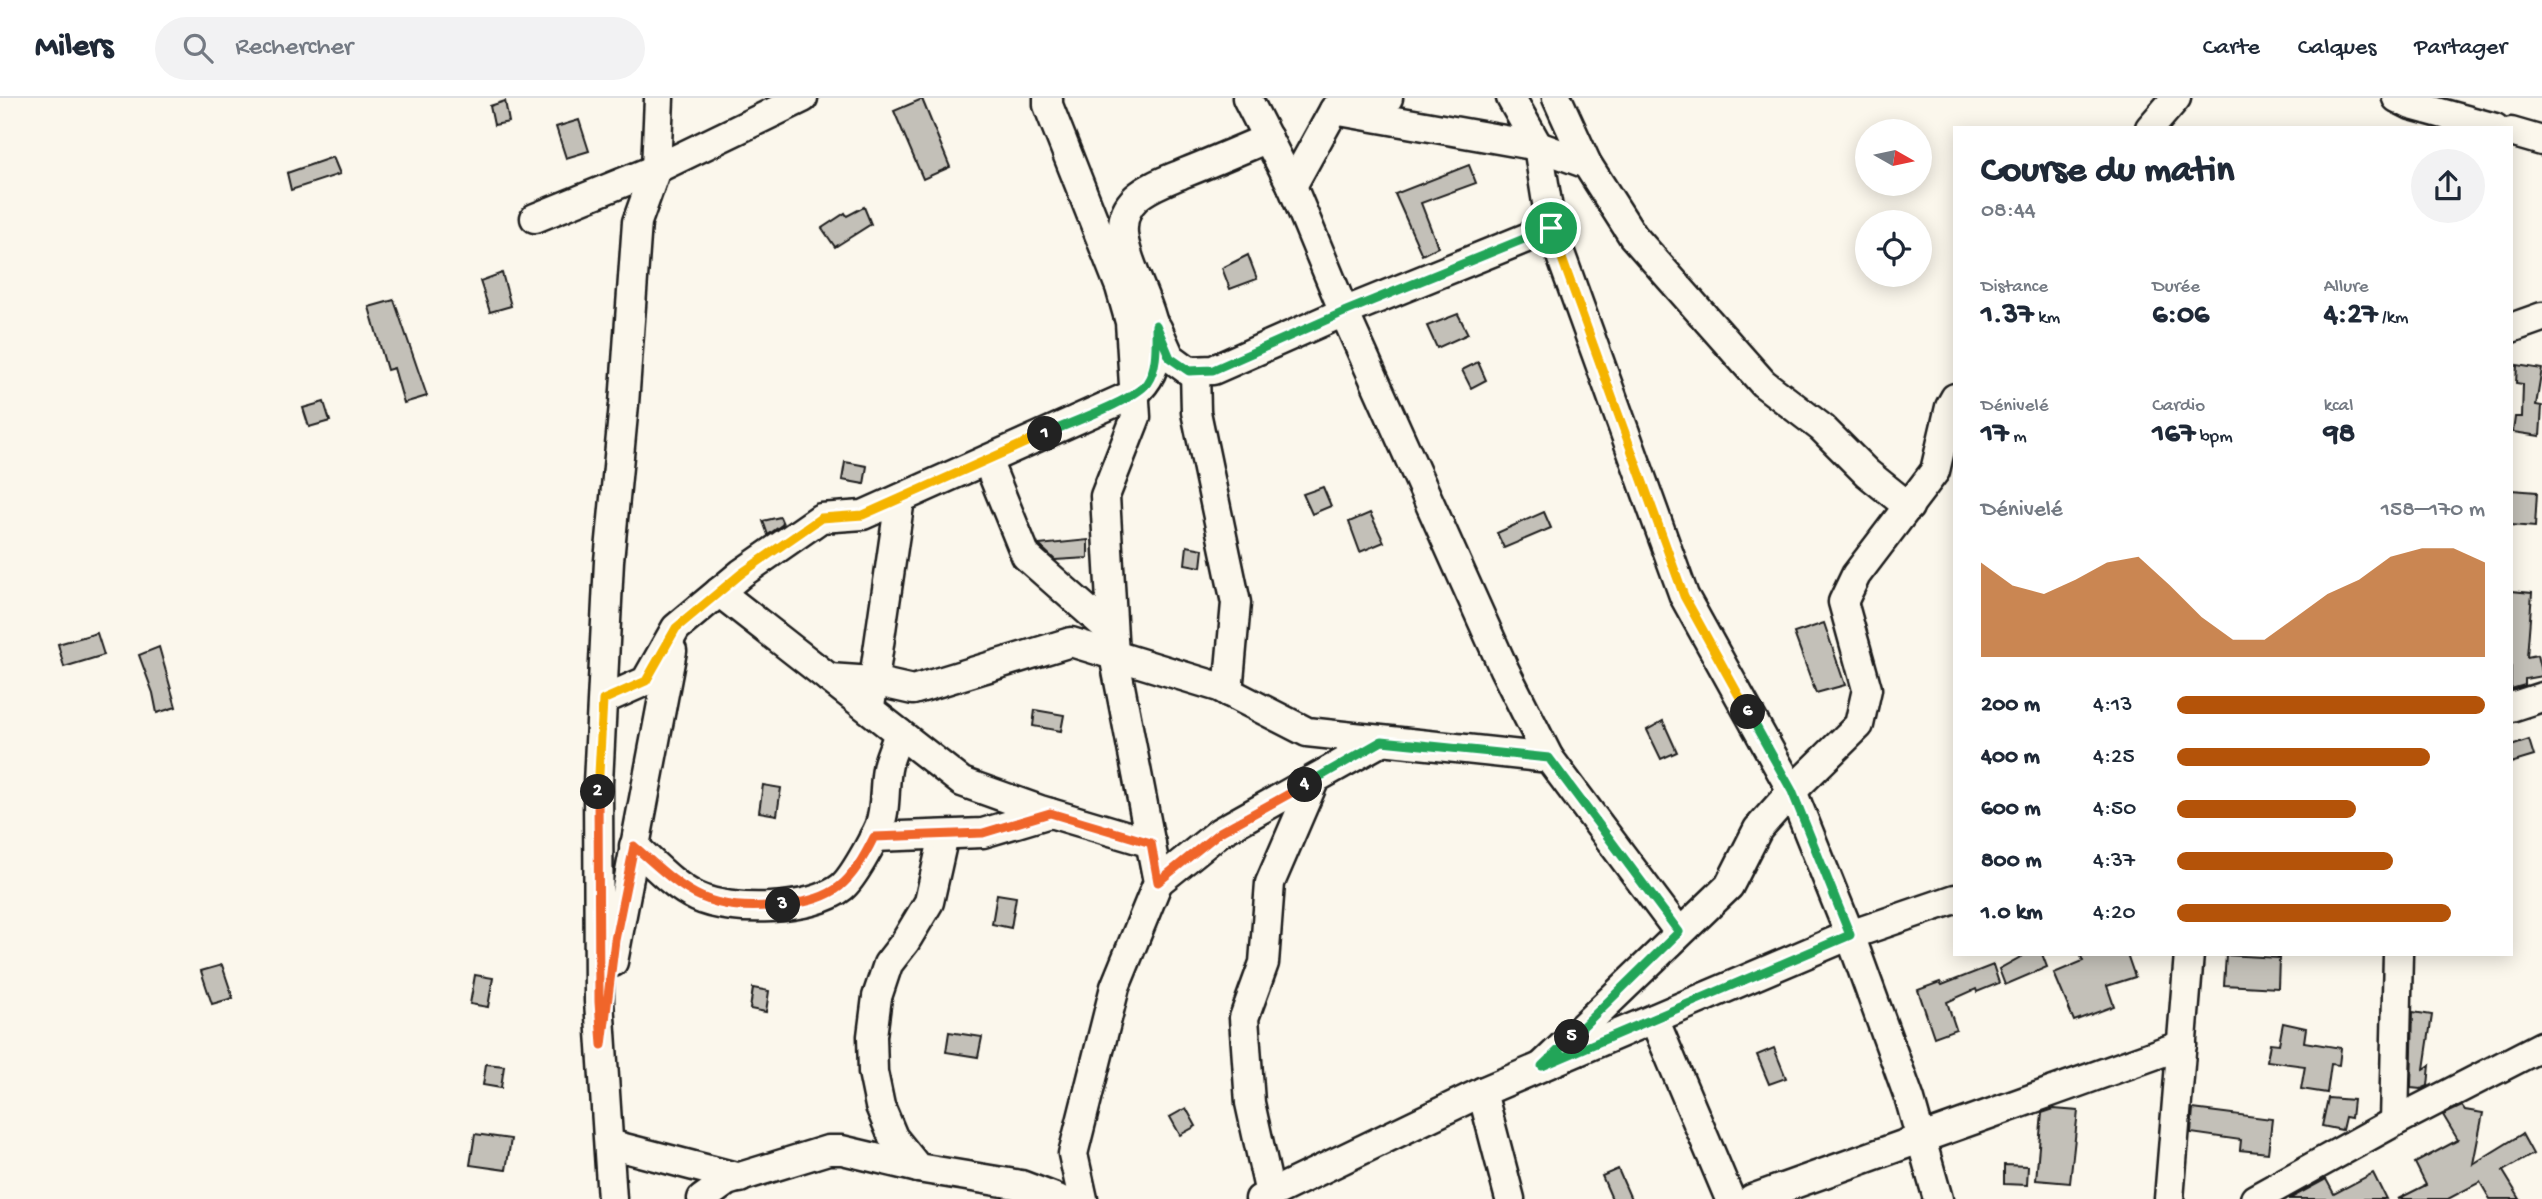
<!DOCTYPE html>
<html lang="fr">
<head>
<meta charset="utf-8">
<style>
  :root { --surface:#fff; --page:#f2f2f3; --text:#1f2937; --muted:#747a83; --line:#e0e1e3; --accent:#b45309 }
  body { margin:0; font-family:"Gochi Hand",sans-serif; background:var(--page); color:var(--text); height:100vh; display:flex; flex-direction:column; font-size:26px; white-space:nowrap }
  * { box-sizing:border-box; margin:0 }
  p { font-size:23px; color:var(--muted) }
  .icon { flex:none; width:38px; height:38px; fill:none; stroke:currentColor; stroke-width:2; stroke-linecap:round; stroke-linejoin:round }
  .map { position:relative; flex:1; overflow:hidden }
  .sheet { position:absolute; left:1953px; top:28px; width:560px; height:830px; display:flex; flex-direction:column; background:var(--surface); border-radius:0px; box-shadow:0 4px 18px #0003 }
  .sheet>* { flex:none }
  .needle { width:46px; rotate:99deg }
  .fabs { position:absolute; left:1855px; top:21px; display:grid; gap:14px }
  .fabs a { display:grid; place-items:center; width:77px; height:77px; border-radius:50%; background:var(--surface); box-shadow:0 4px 18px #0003; font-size:35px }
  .pin { position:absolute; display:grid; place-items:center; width:60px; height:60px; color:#fff; margin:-30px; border:4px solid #fff; border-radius:50%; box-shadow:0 2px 7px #0007 }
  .km { position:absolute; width:35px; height:35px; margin:-18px; border-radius:50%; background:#222; color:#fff; font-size:19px; line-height:35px; text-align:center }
  .round { display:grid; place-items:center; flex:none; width:74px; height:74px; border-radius:37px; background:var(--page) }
  .head { display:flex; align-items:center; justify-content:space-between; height:119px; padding:0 28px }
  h1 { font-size:38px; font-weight:700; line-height:52px }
  .metrics { display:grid; grid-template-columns:repeat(3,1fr); gap:10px; height:119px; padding:7px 28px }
  .metrics div { display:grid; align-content:center }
  .metrics b { font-size:30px; font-weight:700 }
  .metrics small { font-size:19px; font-weight:400 }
  .metrics p { font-size:19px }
  .chart { height:196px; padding:14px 28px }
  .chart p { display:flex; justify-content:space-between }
  .chart svg { width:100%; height:126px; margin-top:7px; fill:var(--accent); opacity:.7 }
  ul { padding:0 28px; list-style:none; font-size:23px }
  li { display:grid; grid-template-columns:112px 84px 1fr; align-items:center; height:52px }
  li i { height:18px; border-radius:9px; background:var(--accent) }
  header { display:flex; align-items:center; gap:42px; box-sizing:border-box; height:98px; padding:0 35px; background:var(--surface); border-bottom:2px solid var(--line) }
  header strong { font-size:33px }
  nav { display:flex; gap:38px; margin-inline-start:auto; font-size:24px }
  .search { width:490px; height:63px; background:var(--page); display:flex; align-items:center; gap:18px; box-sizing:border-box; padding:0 24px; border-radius:38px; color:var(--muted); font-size:26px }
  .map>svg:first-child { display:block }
  .building { fill:#c3c0b8; stroke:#1c1c1c; stroke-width:2 }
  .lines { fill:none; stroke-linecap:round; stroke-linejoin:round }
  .minor-casing { stroke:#1c1c1c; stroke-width:33 }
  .minor { stroke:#fbf7ec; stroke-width:28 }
  .split-1-casing { stroke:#fff; stroke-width:14 }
  .split-2-casing { stroke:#fff; stroke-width:14 }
  .split-3-casing { stroke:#fff; stroke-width:14 }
  .split-4-casing { stroke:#fff; stroke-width:14 }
  .split-5-casing { stroke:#fff; stroke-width:14 }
  .split-6-casing { stroke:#fff; stroke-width:14 }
  .split-7-casing { stroke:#fff; stroke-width:14 }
  .split-1 { stroke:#22a559; stroke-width:9 }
  .split-2 { stroke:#f5b400; stroke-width:9 }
  .split-3 { stroke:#f0652b; stroke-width:9 }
  .split-4 { stroke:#f0652b; stroke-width:9 }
  .split-5 { stroke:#22a559; stroke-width:9 }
  .split-6 { stroke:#22a559; stroke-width:9 }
  .split-7 { stroke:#f5b400; stroke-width:9 }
</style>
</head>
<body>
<header>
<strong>Milers</strong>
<div class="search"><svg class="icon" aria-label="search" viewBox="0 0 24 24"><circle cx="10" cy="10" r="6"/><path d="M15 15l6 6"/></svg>Rechercher</div>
<nav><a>Carte</a><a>Calques</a><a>Partager</a></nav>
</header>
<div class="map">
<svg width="2542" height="1101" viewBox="0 0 2542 1101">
  <rect width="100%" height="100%" fill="#fbf7ec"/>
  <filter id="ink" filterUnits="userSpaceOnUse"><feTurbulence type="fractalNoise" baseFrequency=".0143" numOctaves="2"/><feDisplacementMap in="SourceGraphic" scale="14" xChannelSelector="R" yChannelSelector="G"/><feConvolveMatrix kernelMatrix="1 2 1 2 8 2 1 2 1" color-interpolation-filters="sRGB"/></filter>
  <g filter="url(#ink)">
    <g class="building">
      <polygon points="922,1 950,69 923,81 894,13"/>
      <polygon points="505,3 509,24 494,27 490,8"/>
      <polygon points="579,22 589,53 566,60 556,29"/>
      <polygon points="333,59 340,76 291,92 287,75"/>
      <polygon points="1469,67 1476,85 1421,105 1438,149 1422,157 1395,96"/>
      <polygon points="864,109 871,126 835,149 822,130 845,115 847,118"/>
      <polygon points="1248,157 1257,181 1230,191 1222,170"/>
      <polygon points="502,175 511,208 490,214 480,183"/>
      <polygon points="394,202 427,298 404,305 394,270 387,272 369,209"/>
      <polygon points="1458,216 1468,236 1437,250 1427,228"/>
      <polygon points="1478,264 1486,282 1471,290 1462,272"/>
      <polygon points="2517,267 2542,271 2536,307 2542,308 2540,338 2513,334 2515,319 2522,319 2523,286 2516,285"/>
      <polygon points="324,304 330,323 309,329 303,310"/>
      <polygon points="845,364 867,368 864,386 842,382"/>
      <polygon points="1323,389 1331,408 1312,416 1303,396"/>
      <polygon points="2511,392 2537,394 2535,429 2511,427"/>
      <polygon points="1544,414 1551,430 1504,450 1497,435"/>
      <polygon points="1370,415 1384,444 1360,454 1349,424"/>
      <polygon points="780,419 783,426 768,437 763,423"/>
      <polygon points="1088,442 1088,460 1055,462 1039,447"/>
      <polygon points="1187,448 1203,451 1201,469 1185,466"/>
      <polygon points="2511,493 2532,495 2527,559 2537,557 2542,578 2525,581 2525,587 2511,591"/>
      <polygon points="1824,525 1845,587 1816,595 1794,535"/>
      <polygon points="97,535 104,557 64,569 58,546"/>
      <polygon points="159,549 176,609 157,615 153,595 139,557"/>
      <polygon points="1035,612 1064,617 1061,633 1033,628"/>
      <polygon points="1663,623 1677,654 1661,661 1647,632"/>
      <polygon points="2529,642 2534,658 2511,665 2511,648"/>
      <polygon points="763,687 781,690 777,717 759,714"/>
      <polygon points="997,796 1016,799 1011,830 992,826"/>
      <polygon points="2026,856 2042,856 2047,869 2005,887 1999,871"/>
      <polygon points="2080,856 2127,856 2135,879 2107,888 2114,908 2074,923 2054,875 2083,863"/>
      <polygon points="2226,857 2279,860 2278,890 2224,887"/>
      <polygon points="222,867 233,900 212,906 201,873"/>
      <polygon points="1993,867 1999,885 1977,894 1976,891 1947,904 1956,931 1934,939 1918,892 1940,884 1942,887"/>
      <polygon points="475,877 493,880 488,909 470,906"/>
      <polygon points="753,890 769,893 766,914 750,911"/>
      <polygon points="2413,914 2432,917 2424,971 2430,967 2428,988 2421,991 2411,990"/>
      <polygon points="2283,925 2306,930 2304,944 2341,950 2339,967 2331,966 2327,995 2301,991 2305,968 2267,963 2270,945 2279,946"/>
      <polygon points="949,934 982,939 978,959 946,954"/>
      <polygon points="1774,950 1786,980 1769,986 1757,957"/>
      <polygon points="486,966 504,968 501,990 483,987"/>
      <polygon points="2328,1000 2353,1002 2351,1020 2345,1019 2342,1032 2322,1028"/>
      <polygon points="2462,1008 2465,1012 2483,1015 2473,1066 2522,1036 2533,1056 2503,1073 2520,1101 2490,1101 2480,1084 2448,1101 2398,1101 2426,1087 2415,1065 2458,1042 2443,1017"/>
      <polygon points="1186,1010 1196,1028 1180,1037 1170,1019"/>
      <polygon points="2054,1011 2078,1013 2070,1085 2036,1082 2042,1015"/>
      <polygon points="2193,1011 2272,1021 2268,1055 2240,1052 2241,1042 2191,1035"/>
      <polygon points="475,1036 511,1041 506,1072 470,1067"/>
      <polygon points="2004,1067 2028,1068 2027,1087 2004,1086"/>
      <polygon points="1618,1071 1631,1101 1612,1101 1602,1078"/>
      <polygon points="2373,1075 2386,1101 2289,1101 2326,1081 2334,1096"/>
    </g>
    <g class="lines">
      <defs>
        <g id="minor">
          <polyline points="1048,0 1048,7 1120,189 1130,224 1136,319 1105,398 1114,557 1158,784 1115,889 1073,1056 1083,1101"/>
          <polyline points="1247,0 1292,88 1344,214 1504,571 1549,660"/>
          <polyline points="1511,0 1538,48 1551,130 1684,498 1792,693 1850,837 1910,1002 1938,1101"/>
          <polyline points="1557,0 1587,66 1633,138 1763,285 1822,330 1867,375 1909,409"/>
          <polyline points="2397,0 2411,7 2495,30"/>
          <polyline points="1334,12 1538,48 1587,66"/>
          <polyline points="2150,30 2176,0"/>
          <polyline points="2511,34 2542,43"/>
          <polyline points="1292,88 1334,12 1388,0"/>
          <polyline points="535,120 656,71 803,0"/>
          <polyline points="1157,230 1170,259 1189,273 1213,272 1344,214 1551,130"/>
          <polyline points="2511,230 2542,219"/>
          <polyline points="1195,273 1196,314 1236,505 1228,594"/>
          <polyline points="987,362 1026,458 1112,534"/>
          <polyline points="719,494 962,684 1040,712 1151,745"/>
          <polyline points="829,580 873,583 913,592 1071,544 1219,589 1307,634 1549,660 1679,834"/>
          <path d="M603,602L646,583L676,530L742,475L821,420L863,417L1134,296C1203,236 1085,148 1136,100C1149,88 1168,82 1184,75C1212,64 1240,52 1268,40"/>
          <polyline points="871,602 900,401"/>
          <polyline points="2511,609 2542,599"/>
          <polyline points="944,737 929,804 905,844 888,866 877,899 872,938 873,974 880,1008 893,1039 918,1070 1021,1087 1058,1101"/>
          <polyline points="874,739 983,735 1050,715"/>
          <path d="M634,748C653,765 673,788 697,799C730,815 813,813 842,789C853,780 873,743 879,729C887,710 883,686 888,666C891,655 896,645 899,635"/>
          <polyline points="1158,784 1220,734 1382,643"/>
          <polyline points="613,864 672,553"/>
          <polyline points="1654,921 1730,1101"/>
          <polyline points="1542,968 1729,788 1758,731 1792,693 1859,627 1867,591 1843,504 1856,477 1935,373 1950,309 1955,300"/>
          <polyline points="1482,994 1510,1101"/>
          <polyline points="2394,1024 2398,856"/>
          <polyline points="609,1046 740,1080"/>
          <polyline points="1270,1096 1250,1005 1244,920 1264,865 1270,785 1314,683"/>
          <polyline points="612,1101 599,903 598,685 609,463 624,306 637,124 656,71 659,0"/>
          <polyline points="702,1101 727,1083 828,1052 842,1052 918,1070"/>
          <polyline points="1260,1101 1482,994 1850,837 1955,801"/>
          <polyline points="1752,1101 2182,947"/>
          <polyline points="2169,1101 2189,856"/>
          <polyline points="2255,1101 2394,1024 2542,948"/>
        </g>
      </defs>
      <use href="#minor" class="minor-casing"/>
      <use href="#minor" class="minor"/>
    </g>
  </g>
  <g class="lines" filter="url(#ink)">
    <defs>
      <path id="split-1" d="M1045,336C1067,326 1135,302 1147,285C1158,269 1156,245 1156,227L1170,260L1189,273L1213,272L1344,214L1551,130"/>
      <polyline id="split-2" points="598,694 603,602 646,583 676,530 742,475 821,420 863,417 1045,336"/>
      <path id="split-3" d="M598,694L599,904L602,947L615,842L634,748C689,797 706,814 783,807"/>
      <path id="split-4" d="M783,807C836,802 851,785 874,739L983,735L1050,715L1151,745L1158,784L1220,734L1305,687"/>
      <polyline id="split-5" points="1305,687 1382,643 1549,660 1679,834 1572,939"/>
      <polyline id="split-6" points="1572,939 1542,968 1850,837 1792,693 1748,614"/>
      <polyline id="split-7" points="1551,130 1684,498 1748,614"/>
    </defs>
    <use href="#split-1" class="split-1-casing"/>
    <use href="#split-2" class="split-2-casing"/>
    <use href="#split-3" class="split-3-casing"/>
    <use href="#split-4" class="split-4-casing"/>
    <use href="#split-5" class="split-5-casing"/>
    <use href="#split-6" class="split-6-casing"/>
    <use href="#split-7" class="split-7-casing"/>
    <use href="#split-1" class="split-1"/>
    <use href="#split-2" class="split-2"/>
    <use href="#split-3" class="split-3"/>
    <use href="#split-4" class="split-4"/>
    <use href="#split-5" class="split-5"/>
    <use href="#split-6" class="split-6"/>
    <use href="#split-7" class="split-7"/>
  </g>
</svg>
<div class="fabs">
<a><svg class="needle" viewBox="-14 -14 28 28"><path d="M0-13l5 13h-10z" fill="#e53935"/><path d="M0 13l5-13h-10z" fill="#747a83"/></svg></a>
<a><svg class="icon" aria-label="locate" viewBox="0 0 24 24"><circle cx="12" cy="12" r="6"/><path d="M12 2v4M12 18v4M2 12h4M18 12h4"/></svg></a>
</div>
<div class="pin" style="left:1551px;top:130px;background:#1e9e55"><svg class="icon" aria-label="arrive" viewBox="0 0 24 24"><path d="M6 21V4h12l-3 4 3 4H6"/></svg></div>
<b class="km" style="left:1045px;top:336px">1</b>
<b class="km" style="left:598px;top:694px">2</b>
<b class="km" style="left:783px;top:807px">3</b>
<b class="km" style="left:1305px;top:687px">4</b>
<b class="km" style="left:1572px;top:939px">5</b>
<b class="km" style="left:1748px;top:614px">6</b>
<section class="sheet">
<div class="head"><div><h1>Course du matin</h1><p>08:44</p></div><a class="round"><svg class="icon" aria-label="share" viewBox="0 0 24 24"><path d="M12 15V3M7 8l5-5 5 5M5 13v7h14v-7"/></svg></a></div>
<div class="metrics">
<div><p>Distance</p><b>1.37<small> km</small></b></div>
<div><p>Durée</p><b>6:06</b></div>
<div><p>Allure</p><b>4:27<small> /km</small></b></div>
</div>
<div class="metrics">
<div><p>Dénivelé</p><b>17<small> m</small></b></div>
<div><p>Cardio</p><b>167<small> bpm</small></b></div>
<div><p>kcal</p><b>98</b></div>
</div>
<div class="chart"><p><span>Dénivelé</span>158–170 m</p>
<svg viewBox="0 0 160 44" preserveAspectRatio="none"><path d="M0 44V11L10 19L20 22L30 17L40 11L50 9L60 19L70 30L80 38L90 38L100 30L110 22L120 17L130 9L140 6L150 6L160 11V44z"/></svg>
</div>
<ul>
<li><b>200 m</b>4:13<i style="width:100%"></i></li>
<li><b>400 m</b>4:25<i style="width:82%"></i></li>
<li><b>600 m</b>4:50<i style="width:58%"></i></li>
<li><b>800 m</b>4:37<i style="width:70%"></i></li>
<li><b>1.0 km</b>4:20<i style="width:89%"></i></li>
</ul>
</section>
</div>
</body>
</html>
